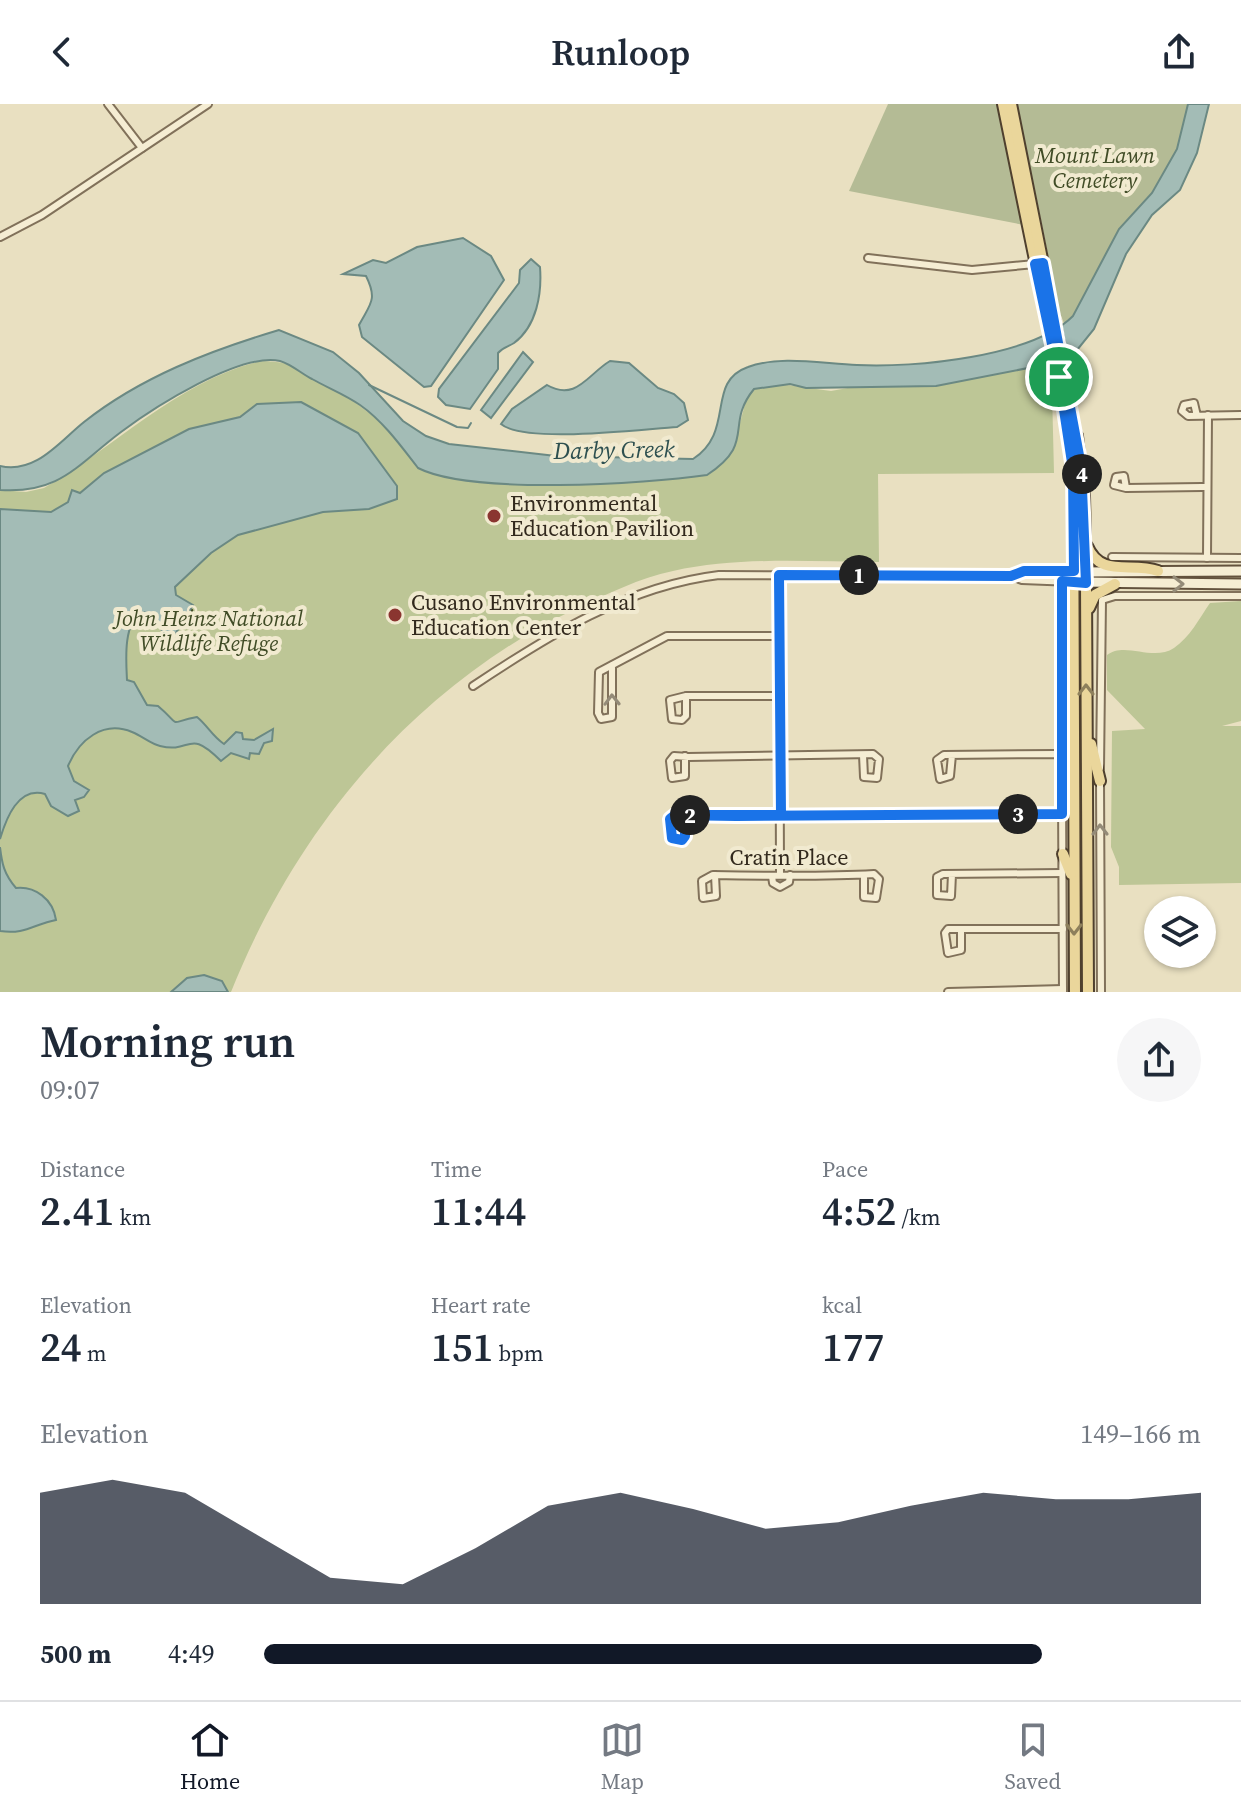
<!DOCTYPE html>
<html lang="en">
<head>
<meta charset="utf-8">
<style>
  :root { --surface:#fff; --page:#f6f6f7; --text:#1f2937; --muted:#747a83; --line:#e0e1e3; --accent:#111827 }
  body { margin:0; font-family:"Source Serif 4",serif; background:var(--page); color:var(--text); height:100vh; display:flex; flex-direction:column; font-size:30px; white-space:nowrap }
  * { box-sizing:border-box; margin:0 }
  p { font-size:26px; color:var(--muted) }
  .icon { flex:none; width:44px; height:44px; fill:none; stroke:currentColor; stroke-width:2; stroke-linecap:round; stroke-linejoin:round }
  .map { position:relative; height:888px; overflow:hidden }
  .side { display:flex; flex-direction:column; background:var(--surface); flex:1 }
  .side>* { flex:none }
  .buttons { position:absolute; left:1144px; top:792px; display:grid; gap:16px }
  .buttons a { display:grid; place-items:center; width:72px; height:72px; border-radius:50%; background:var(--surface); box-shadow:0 2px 6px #0004; font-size:40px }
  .pin { position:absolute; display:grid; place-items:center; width:68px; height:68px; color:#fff; margin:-34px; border:4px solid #fff; border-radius:50%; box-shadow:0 2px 8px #0007 }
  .km { position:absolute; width:40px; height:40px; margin:-20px; border-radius:50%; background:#222; color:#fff; font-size:22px; line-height:40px; text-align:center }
  .round { display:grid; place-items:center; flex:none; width:84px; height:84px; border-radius:42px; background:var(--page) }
  .headline { display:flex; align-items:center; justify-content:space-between; height:136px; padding:0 40px }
  h1 { font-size:44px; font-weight:600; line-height:60px }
  .metrics { display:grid; grid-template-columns:repeat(3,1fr); gap:12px; height:136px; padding:8px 40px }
  .metrics div { display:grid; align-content:center }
  .metrics b { font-size:40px; font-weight:600 }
  .metrics small { font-size:22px; font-weight:400 }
  .metrics p { font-size:22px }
  .chart { height:224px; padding:16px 40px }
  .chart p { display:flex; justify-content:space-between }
  .chart svg { width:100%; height:144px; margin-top:8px; fill:var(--accent); opacity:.7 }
  ul { padding:0 40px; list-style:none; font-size:26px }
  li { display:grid; grid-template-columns:128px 96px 1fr; align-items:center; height:60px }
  li i { height:20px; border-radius:10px; background:var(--accent) }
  header { display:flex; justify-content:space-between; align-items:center; height:104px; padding:0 40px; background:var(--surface); font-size:36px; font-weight:600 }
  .tab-bar { display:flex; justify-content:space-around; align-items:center; height:112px; border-top:2px solid var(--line); background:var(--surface); font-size:22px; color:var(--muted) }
  .tab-bar a { display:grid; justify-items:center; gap:4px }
  .tab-bar .selected { color:var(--accent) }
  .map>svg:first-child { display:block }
  .green { fill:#bdc696 }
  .cemetery { fill:#b4bb95 }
  .water { fill:#a3bcb6; stroke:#6b8983; stroke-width:2 }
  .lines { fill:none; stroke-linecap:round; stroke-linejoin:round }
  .stream { stroke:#6b8983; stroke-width:2 }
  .street-casing { stroke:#81715a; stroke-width:10 }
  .secondary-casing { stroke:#63523d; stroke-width:13 }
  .primary-casing { stroke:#4f402e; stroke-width:14 }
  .street { stroke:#f5edd3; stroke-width:6 }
  .secondary { stroke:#f5edd3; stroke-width:9 }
  .primary { stroke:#ead69b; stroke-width:10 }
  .oneway { stroke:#948b78 }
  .oneway2 { stroke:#8e805c }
  .route-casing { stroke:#fff; stroke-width:16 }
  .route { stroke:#1a73e8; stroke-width:10 }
  .poi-dot { fill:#8a3530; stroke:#f1ead0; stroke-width:3 }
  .labels { text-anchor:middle; stroke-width:8; stroke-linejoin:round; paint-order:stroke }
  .park-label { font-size:22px; font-style:italic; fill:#404c26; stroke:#f1ead0 }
  .poi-label { font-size:22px; fill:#32291d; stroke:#f1ead0; text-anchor:start }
  .street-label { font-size:22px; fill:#32291d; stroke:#f1ead0 }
  .water-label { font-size:24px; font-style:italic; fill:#2e5050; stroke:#f1ead0 }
</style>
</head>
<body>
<header><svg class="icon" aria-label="back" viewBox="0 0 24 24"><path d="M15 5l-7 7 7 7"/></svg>Runloop<svg class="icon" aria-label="share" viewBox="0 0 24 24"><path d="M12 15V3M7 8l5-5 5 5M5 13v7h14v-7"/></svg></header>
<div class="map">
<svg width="1241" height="888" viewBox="0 0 1241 888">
  <rect width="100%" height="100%" fill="#e9e0c1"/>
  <g class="green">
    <path d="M261,257C329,259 332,287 383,318C424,343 473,359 517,380H540L712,368L733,345L749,285L780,280L831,287L875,279L941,281L1047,259L1052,287L1054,369L878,370L879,458C812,458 740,452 673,467C639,474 608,490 577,504C415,582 297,723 231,888H0V386L26,388L44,384C115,343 179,276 261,257Z"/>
    <path d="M1241,497V617L1222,622H1241V779L1119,781V763L1111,743L1112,627L1145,625L1107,586V551C1125,537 1153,558 1174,544C1190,533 1199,515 1210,499Z"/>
  </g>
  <g class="cemetery">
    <polygon points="888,0 999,0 1024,121 849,87"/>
    <polygon points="1017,0 1197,0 1195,22 1070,235 1060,209"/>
  </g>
  <g class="water">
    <path d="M1188,0H1209L1197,49L1180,86L1152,111L1126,150L1094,225L1069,256L936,282L806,284L790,280L754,285C724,322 757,338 707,371C645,380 471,391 418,364C401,342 383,317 360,301C346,291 328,284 312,275C302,270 291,260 280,257C240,248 153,304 121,328C77,361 60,390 0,386V362C36,370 59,338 84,318C141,273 209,247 279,226L333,248L359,269L403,317L426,332L449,340L556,352L693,355C736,327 705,278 748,263C780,251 824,260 857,261C914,264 1032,253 1073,212L1119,125L1152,89L1177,45Z"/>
    <path d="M463,134L491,152L504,176L431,282L424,283L362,233L359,221C370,200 378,196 366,172L343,170L373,156L386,159L417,143Z"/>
    <path d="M531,155L540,163C542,189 537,222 514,239C508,243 503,243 498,249V265L470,305L446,301L438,293L439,285L519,179L520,166Z"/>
    <polygon points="523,248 533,258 491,314 481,306"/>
    <path d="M610,257L629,259L658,284L674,290L684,299L688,316L677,323C643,325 524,340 501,320L512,305L547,281C576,298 588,270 610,257Z"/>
    <path d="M301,298L358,329L397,382V395L369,405L323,408L238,431L211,449L175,483L176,491L193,501L171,537L165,533L154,510L142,508C123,518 126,557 127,576L134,578L147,601L158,602C184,624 165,619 197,613C208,622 212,632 224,640L236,628L242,629L243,635L254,636L273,625L272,637L264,639L259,650L250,649L249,655L231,649L221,657C187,623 193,650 160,642C151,640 142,632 132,628C103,616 79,636 68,662L74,677L89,686L84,693L75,696L79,707L68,712L51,702L45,690C18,682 6,715 0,735V405L51,408L68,398L72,386L80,389L104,369L189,325L240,313L257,300Z"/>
    <path d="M0,743C2,760 4,770 16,784C35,782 53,795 56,816C34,820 25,831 0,827Z"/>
    <polygon points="204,871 222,877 228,888 171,888 187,874"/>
  </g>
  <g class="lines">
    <polyline class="stream" points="369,281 457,323 468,324 471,319"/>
    <defs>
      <g id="street">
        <polyline points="108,0 142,44"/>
        <polyline points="0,133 42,111 208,0"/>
        <polyline points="868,154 972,166 1035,160"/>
        <polyline points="1197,312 1194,299 1184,301 1182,307 1188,312 1241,311"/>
        <polyline points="1126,384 1124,372 1116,373 1114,381 1126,384 1202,383 1207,383"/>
        <polyline points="1112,453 1241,454"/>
        <polyline points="1207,454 1208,311"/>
        <polyline points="779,471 780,771"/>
        <polyline points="1011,472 1024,467 1066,467"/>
        <polyline points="612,561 612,613 601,615 598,609 599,568 667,532 780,532"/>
        <path d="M473,582C548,532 627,482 719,471L1011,472L1022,476L1073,478"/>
        <polyline points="686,592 686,612 682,616 672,615 670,596 686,592 780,592"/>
        <polyline points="952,651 950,672 940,675 937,656 944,651 1056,650 1062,651"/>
        <polyline points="685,652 685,672 672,674 670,657 674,652 688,653 873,650 879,655 877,674 864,673 863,651"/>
        <polyline points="1100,664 1102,496 1115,492 1241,492"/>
        <polyline points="1100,676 1101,888"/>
        <polyline points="685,711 685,732 682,736 672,734 670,715 675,711 1062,710"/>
        <polyline points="952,770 951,792 937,791 937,773 943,770 1062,769"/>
        <path d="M715,771L716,792L703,794L702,777L713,771C767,772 821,773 874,770L879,775L876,794L864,793V771"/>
        <polyline points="772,772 773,779 780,783 789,778 790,771"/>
        <polyline points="961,825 961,846 948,849 945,829 948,825 1063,825"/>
        <polyline points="948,888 1063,885"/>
        <polyline points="1063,888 1061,490 1065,467"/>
      </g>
      <g id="secondary">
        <polyline points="1081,468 1241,467"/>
        <polyline points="1081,478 1241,480"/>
      </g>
      <g id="primary">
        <polyline points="1003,0 1059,273 1073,365 1075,888"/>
        <polyline points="1011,0 1060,245"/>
        <polyline points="1077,332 1084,392 1086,479 1088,888"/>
        <path d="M1087,442C1101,475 1131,457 1158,467"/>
        <polyline points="1089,504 1095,491 1115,480"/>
        <polyline points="1091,640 1100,677"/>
        <polyline points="1063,750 1071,770"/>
      </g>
    </defs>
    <use href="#street" class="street-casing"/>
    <use href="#secondary" class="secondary-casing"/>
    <use href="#primary" class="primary-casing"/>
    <use href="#street" class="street"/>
    <use href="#secondary" class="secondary"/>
    <use href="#primary" class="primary"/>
  </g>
  <defs><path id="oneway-chevron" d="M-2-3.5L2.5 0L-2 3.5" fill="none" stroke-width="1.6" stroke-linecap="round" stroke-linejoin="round" transform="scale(2)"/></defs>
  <g class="oneway">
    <use href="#oneway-chevron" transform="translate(1178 480)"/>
    <use href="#oneway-chevron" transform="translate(612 596) rotate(-91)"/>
    <use href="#oneway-chevron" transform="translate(1100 726) rotate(-90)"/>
  </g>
  <g class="oneway2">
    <use href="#oneway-chevron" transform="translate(1086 586) rotate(-90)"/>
    <use href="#oneway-chevron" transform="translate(1074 825) rotate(90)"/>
  </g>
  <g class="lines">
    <defs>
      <polyline id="route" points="1059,273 1073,365 1074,467 1024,467 1011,472 779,471 781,711 685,711 685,732 682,736 672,734 670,715 675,711 736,712 1062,710 1062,477 1086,479 1081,362 1043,159 1035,160 1059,273"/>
    </defs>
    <use href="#route" class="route-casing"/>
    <use href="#route" class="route"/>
  </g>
  <g class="poi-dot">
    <circle cx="494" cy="412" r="8"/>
    <circle cx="395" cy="511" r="8"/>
  </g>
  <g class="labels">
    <g class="park-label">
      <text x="1095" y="59">Mount Lawn<tspan x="1095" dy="25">Cemetery</tspan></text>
      <text x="209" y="522">John Heinz National<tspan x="209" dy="25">Wildlife Refuge</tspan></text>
    </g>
    <g class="poi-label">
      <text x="510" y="407">Environmental<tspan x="510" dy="25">Education Pavilion</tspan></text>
      <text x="411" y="506">Cusano Environmental<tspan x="411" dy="25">Education Center</tspan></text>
    </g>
    <g class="street-label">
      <text x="789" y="761">Cratin Place</text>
    </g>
    <g class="water-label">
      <text transform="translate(614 346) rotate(-1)" y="8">Darby Creek</text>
    </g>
  </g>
</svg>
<div class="buttons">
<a><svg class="icon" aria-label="layers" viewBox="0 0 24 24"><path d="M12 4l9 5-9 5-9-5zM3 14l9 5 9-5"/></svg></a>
</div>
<div class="pin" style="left:1059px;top:273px;background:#1e9e55"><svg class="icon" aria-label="arrive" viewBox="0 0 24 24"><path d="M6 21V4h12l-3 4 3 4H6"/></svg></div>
<b class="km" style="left:859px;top:471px">1</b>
<b class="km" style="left:690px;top:711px">2</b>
<b class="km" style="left:1018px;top:710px">3</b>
<b class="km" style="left:1082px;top:370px">4</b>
</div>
<section class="side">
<div class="headline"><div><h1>Morning run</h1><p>09:07</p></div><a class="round"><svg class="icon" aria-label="share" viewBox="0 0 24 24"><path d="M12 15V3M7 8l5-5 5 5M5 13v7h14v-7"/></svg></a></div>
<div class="metrics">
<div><p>Distance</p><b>2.41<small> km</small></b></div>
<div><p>Time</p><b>11:44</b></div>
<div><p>Pace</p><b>4:52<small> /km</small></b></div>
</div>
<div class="metrics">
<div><p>Elevation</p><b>24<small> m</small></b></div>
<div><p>Heart rate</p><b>151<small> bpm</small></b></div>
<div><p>kcal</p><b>177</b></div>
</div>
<div class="chart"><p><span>Elevation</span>149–166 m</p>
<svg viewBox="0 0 160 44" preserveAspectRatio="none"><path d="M0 44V10L10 6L20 10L30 23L40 36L50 38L60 27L70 14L80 10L90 15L100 21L110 19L120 14L130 10L140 12L150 12L160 10V44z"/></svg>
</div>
<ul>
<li><b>500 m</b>4:49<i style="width:83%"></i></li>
</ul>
</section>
<nav class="tab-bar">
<a class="selected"><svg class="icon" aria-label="home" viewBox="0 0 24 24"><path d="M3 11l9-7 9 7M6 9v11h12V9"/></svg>Home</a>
<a><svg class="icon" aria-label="map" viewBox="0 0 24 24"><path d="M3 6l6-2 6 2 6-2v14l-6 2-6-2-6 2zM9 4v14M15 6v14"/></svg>Map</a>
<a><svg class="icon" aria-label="saved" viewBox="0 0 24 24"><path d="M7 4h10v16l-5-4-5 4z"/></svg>Saved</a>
</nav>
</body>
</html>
